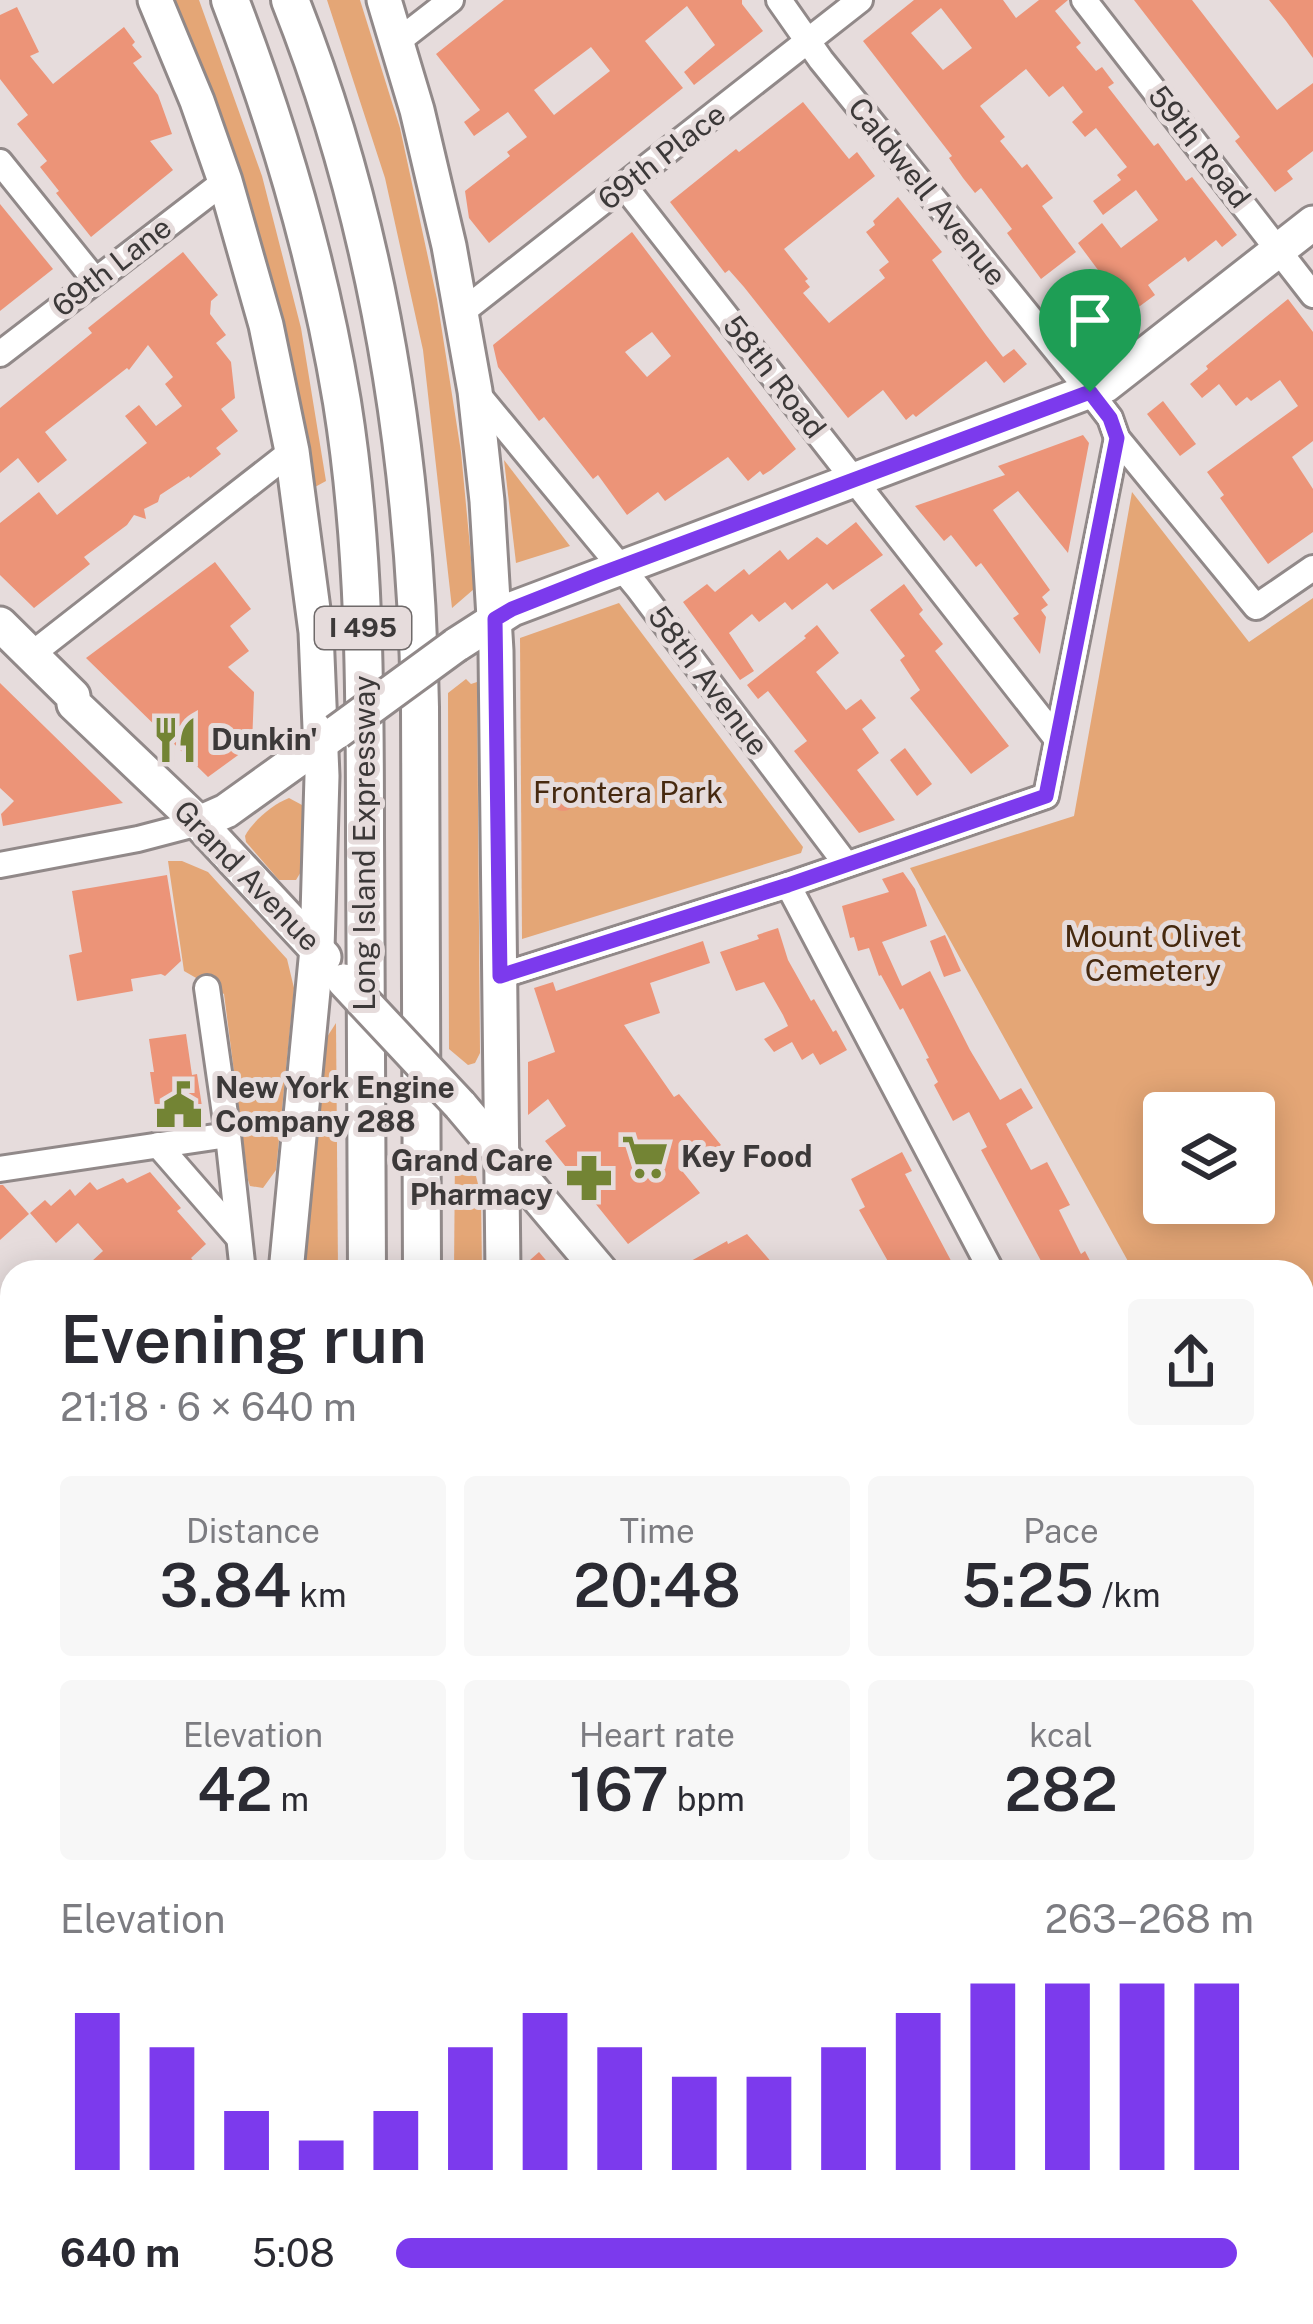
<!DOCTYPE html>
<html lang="en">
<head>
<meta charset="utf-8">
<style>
  :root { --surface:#fff; --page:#f7f7f7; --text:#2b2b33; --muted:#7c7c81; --accent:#7c3aed }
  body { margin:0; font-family:"Public Sans",sans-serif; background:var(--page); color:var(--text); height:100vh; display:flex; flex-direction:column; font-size:45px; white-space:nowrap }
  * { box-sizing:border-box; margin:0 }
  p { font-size:39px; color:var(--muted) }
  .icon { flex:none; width:66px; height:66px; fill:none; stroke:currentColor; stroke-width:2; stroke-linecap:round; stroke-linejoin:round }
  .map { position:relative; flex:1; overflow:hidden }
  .sheet { position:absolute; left:0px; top:1260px; width:1314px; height:1065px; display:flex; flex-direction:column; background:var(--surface); border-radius:36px 36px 0 0; box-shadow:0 6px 30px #0003 }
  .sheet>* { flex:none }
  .fabs { position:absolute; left:1143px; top:1092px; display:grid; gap:24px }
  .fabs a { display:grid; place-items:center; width:132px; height:132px; border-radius:12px; background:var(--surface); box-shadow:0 6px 30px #0003; font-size:60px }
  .pin { position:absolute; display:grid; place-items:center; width:102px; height:102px; color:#fff; margin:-123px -51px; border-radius:50% 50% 50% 0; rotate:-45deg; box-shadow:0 0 12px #0007 }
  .pin .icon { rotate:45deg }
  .round { display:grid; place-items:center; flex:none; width:126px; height:126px; border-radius:12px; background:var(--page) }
  .headline { display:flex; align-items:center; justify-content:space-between; height:204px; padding:0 60px }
  h1 { font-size:66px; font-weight:600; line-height:90px }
  .metrics { display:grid; grid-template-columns:repeat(3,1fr); gap:18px; height:204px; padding:12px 60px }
  .metrics div { display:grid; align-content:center; border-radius:12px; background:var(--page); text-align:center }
  .metrics b { font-size:60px; font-weight:600 }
  .metrics small { font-size:33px; font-weight:400 }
  .metrics p { font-size:33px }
  .chart { height:336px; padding:24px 60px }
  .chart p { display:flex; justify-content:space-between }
  .chart svg { width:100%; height:216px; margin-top:12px; stroke:var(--accent); stroke-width:6 }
  ul { padding:0 60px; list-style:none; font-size:39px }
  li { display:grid; grid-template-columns:192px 144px 1fr; align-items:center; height:90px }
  li i { height:30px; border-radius:15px; background:var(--accent) }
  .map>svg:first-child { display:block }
  .green { fill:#e4a676; fill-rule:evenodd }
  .building { fill:#ec9478; fill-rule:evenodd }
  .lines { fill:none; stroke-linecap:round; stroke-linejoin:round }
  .minor-casing { stroke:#918989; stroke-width:30 }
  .major-casing { stroke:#918989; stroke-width:39 }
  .highway-casing { stroke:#918989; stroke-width:42 }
  .minor { stroke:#fff; stroke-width:24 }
  .major { stroke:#fff; stroke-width:33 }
  .highway { stroke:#fff; stroke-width:36 }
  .major-bridge-casing { stroke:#918989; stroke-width:39; stroke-linecap:butt }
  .major-bridge { stroke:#fff; stroke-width:33 }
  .route-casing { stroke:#fff; stroke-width:24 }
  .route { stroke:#7c3aed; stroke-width:15 }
  .labels { text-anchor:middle; stroke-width:10; stroke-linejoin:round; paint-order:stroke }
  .shield { fill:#e6dcdc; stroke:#6f6a6a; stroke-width:3 }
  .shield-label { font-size:27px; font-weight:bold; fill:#3c3939 }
  .street-label { font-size:30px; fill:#3c3939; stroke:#e6dcdc }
  .poi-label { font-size:30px; font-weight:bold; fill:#3c3939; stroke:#e6dcdc; text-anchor:start }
  .park-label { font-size:30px; fill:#46290f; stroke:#e6dcdc }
</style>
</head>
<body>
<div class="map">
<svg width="1313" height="2324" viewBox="0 0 1313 2324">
  <rect width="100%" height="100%" fill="#e6dcdc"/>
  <g class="green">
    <polygon points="171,0 199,0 262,176 301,328 326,481 315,487 293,383"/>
    <polygon points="327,0 360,0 400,128 437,299 461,452 474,589 452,608 423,350 385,178"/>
    <polygon points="504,460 570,546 516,563"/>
    <path d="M1132,492L1249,642L1313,598V1946L1302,1949V1272H1134L910,868L1074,816ZM1164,1113H1254V1203H1164Z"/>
    <polygon points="619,603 803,847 801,853 522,939 520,638"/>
    <polygon points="466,679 471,684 477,682 480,1053 475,1063 468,1065 449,1049 448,693"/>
    <path d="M289,798L302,805V870L296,880H279L246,842L245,836C253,821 273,804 289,798Z"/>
    <polygon points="168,861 182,861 208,872 287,959 294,988 276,1170 263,1188 250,1186 248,1180 224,994 184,971"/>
    <polygon points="336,1023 338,1272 303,1272 322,1062 327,1037"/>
    <polygon points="455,1152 476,1176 481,1196 482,1272 454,1272"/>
  </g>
  <g class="building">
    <path d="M504,0H742V4L763,31L694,85L684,72L715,45L687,6L645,41L683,88L489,243L469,218L465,191L510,156L507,152L527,137L508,112L474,136L464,122L480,110L436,54ZM591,47L610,71L554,115L534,90Z"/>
    <path d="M914,0H1003L1016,18L1039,0H1068L1055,11L1081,43L1076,47L1096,71L1102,67L1114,83L1108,87L1154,146L1158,143L1186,181L1192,177L1237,235L1222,247L1216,240L1188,262L1185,257L1148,285L1155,295L1125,317L1128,321L1092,349L1062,310L1104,278L1078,243L1102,223L1121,248L1158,220L1136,190L1103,215L1093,201L1121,180L1117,175L1127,167L1096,128L1085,137L1072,122L1083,112L1063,86L1049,97L1026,69L980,106L1005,137L1000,141L1022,168L1027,164L1053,198L1042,206L1076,252L1041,279L1007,233L1012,229L981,188L975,193L963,178L949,158L952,156L863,41ZM941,8L972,48L943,70L911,33Z"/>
    <polygon points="1134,0 1192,0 1277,110 1313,83 1313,151 1287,171 1293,179 1275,192 1235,141 1240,137"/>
    <polygon points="1269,0 1313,0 1313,58 1286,21"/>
    <polygon points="17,7 39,52 30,56 53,84 124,27 135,42 132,45 142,57 133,63 158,95 172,134 150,141 173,170 91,237 56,193 59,191 40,167 47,161 17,124 28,115 0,79 0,15"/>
    <polygon points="803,102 849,159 857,152 875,176 784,249 808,279 805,281 810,287 803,293 829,323 885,278 879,270 889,262 866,232 875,225 873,221 898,197 942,252 932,260 986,335 1003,357 1014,349 1027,364 1004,383 986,361 916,417 913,414 906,420 883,390 848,418 744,287 729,270 725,273 670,202 736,149 739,152"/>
    <polygon points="0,204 53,269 0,311"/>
    <path d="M632,232L796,449L771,470L763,475L760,471L748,481L728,457L665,501L658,492L627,515L598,475L593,479L544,417L539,421L498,367L493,345ZM652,332L671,356L647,377L625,352Z"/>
    <polygon points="183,252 218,295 211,301 210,314 226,335 216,343 231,362 235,398 221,409 238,431 216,448 221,454 190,478 189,476 160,495 158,502 144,509 146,519 134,515 127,525 84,557 90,564 34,608 0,575 0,523 39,492 57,515 147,443 125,416 139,405 156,426 182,406 165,384 173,377 148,345 129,370 127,368 45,432 67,460 38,483 18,458 0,473 0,408 92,333 88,328"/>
    <polygon points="1288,299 1313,332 1313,441 1292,457 1313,489 1313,532 1268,564 1220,498 1224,495 1207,472 1298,406 1280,380 1251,401 1247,397 1236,406 1219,384 1202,398 1190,384 1208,369 1206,366"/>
    <polygon points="1163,401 1196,444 1180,456 1147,414"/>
    <polygon points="1083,435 1089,443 1068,553 1018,491 993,510 1050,590 1042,597 1048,605 1041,610 1046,617 1040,654 1013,618 1019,614 981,563 976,567 951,535 944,541 915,506 1005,475 998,466"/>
    <polygon points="856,522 883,555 833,590 827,583 792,610 785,602 759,622 752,614 729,633 754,671 740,680 683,602 707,584 715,592 744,569 749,575 780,550 788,560 817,537 827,545"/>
    <polygon points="215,562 251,609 230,626 249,651 228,667 254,692 252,745 208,777 86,658"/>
    <polygon points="904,584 923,610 919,614 943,644 935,651 1009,746 971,774 910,698 920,690 900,660 905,656 870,610"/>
    <polygon points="817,625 839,653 816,672 846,710 861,699 876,718 862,729 879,753 857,770 895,820 859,833 794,751 807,741 768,691 758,699 747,685 806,638 804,636"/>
    <polygon points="0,683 94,775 123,803 3,826 1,814 14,801 0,788"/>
    <polygon points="905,748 932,784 917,796 890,760"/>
    <circle cx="563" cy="799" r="12"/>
    <polygon points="903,872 915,889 927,926 882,942 902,986 930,971 970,1050 1000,1100 1021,1088 1033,1108 1006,1124 1031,1170 1047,1162 1070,1205 1059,1210 1081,1254 1085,1251 1096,1272 1047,1272 981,1150 987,1147 969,1112 953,1121 934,1085 938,1082 926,1059 929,1058 903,1008 900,1010 881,975 879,976 869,948 858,951 854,937 850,938 842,906 889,892 882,879"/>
    <polygon points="167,875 181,961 165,976 161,974 131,979 133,991 77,1001 69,955 82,952 72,891"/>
    <polygon points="778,928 788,960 811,1001 814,999 833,1032 836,1030 847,1050 820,1065 813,1053 802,1060 792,1042 774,1052 764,1039 788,1026 783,1015 764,982 736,991 720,952 759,939 757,935"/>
    <polygon points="945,935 961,971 944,977 930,941"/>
    <polygon points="703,941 710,963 650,983 660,1013 624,1025 674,1097 679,1094 721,1145 683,1172 700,1193 628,1244 545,1141 566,1126 548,1099 528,1115 528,1062 555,1052 534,988 553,982 556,991"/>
    <polygon points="186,1034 192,1075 197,1074 203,1113 157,1120 150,1072 154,1072 149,1039"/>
    <polygon points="902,1152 912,1171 905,1174 957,1272 894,1272 859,1210 865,1207 851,1179"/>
    <polygon points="150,1172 181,1208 177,1211 206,1244 191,1258 203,1272 80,1272 103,1251 78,1223 56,1243 30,1213 45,1200 51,1206 70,1189 75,1196 90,1182 97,1190 123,1178 127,1183"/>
    <polygon points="0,1185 3,1185 29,1214 0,1240"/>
    <polygon points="747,1234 780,1272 671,1272 727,1241 728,1244"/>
    <polygon points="539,1252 556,1272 530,1272 530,1260"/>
  </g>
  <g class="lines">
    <defs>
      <g id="minor">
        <polyline points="779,0 821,60 1090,392 1110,418 1117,438 1256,607 1313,568"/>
        <polyline points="1084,0 1313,295"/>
        <polyline points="397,42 451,0"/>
        <polyline points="0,162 95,280"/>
        <polyline points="625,187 1056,738"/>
        <polyline points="462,312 860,0"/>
        <polyline points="0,354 225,181"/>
        <polyline points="475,391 638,588 846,864"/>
        <polyline points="32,654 292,451"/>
        <polyline points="0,865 138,839 199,823"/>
        <polyline points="788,885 992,1272"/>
        <polyline points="500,976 788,885 1046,796 1117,438"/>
        <polyline points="207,988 228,1135 243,1272"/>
        <polyline points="158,1145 239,1238"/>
        <polyline points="0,1169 228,1135"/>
        <polyline points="0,1328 12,1342"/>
        <polyline points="0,1691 12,1705"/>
        <polyline points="0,1734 12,1732"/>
        <polyline points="0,2065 12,2080"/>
        <polyline points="0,2175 12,2174"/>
        <polyline points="20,2313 20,2324"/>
        <polyline points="221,2313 231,2324"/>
        <polyline points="855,2313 864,2324"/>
        <polyline points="1170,2313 1180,2324"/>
        <polyline points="561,2324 574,2313"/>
      </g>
      <g id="major">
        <polyline points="155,0 197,101 225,181 266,325 292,451 316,632 322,776 317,949 286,1272"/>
        <polyline points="384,0 417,110 449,246 475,391 487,501 496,651 503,1272"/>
        <polyline points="0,624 73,696 74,704 199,823 324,957"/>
        <polyline points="456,645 512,609 1106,385 1313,223"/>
        <polyline points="199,823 226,811 332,735"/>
        <polyline points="460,1105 601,1272"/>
        <polyline points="1302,2077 1313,2090"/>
        <polyline points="514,2313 514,2324"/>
        <polyline points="269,2324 269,2313"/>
      </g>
      <g id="highway">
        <path d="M230,0C280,130 319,264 342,402C365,545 365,691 365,836C366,982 366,1127 367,1272"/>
        <path d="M290,0C380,226 416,465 420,707L422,1272"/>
        <polyline points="424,2313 424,2324"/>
        <polyline points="362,2324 364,2313"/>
      </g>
    </defs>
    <use href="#minor" class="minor-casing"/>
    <use href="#major" class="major-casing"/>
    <use href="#highway" class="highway-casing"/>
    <use href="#minor" class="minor"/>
    <use href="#major" class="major"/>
    <use href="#highway" class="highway"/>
    <defs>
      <g id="major-bridge">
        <polyline points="337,732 456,645"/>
        <polyline points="344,981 460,1105"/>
      </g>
    </defs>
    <use href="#major-bridge" class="major-bridge-casing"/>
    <use href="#major-bridge" class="major-bridge"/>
  </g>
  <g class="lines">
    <defs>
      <polygon id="route" points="1090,392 1110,418 1117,438 1046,796 788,885 500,976 495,619 512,609 598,575"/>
    </defs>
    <use href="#route" class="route-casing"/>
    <use href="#route" class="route"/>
  </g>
  <defs>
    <symbol id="restaurant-bare" viewBox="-9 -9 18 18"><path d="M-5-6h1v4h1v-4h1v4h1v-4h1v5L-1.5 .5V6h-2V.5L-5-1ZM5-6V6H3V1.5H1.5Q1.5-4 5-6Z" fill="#738434" stroke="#e6dcdc" stroke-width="2.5" paint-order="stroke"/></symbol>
    <symbol id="civic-bare" viewBox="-9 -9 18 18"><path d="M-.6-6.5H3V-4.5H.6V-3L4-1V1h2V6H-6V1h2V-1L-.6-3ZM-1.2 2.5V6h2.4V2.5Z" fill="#738434" stroke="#e6dcdc" stroke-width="2.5" paint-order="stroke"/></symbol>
    <symbol id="supermarket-bare" viewBox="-9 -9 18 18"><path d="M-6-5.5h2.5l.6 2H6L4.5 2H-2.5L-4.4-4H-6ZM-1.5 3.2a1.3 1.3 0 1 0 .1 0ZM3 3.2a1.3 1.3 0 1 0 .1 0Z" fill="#738434" stroke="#e6dcdc" stroke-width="2.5" paint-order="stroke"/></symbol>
    <symbol id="pharmacy-bare" viewBox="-9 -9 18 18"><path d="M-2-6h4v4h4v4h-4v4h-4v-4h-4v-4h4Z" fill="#738434" stroke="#e6dcdc" stroke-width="2.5" paint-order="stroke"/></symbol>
  </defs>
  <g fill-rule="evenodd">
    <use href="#restaurant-bare" x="142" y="707" width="66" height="66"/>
    <use href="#civic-bare" x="146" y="1072" width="66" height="66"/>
    <use href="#supermarket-bare" x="612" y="1124" width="66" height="66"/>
    <use href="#pharmacy-bare" x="556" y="1145" width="66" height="66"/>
  </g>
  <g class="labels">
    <rect class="shield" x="315" y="607" width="96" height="42" rx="9"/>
    <g class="shield-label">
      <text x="363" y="637">I 495</text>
    </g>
    <g class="street-label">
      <text transform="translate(1199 147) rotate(52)" y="10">59th Road</text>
      <text transform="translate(662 157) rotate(-38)" y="10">69th Place</text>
      <text transform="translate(927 192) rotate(51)" y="10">Caldwell Avenue</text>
      <text transform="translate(112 267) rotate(-38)" y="10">69th Lane</text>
      <text transform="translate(774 377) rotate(52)" y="10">58th Road</text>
      <text transform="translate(708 681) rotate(53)" y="10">58th Avenue</text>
      <text transform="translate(365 843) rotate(-90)" y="10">Long Island Expressway</text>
      <text transform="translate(247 876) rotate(46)" y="10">Grand Avenue</text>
    </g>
    <g class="poi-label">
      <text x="211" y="750">Dunkin'</text>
      <text x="215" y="1098">New York Engine<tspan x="215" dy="34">Company 288</tspan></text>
      <text x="681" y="1167">Key Food</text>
      <text x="553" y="1171" text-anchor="end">Grand Care<tspan x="553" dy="34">Pharmacy</tspan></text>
    </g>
    <g class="park-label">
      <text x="628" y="803">Frontera Park</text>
      <text x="1153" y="947">Mount Olivet<tspan x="1153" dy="34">Cemetery</tspan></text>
    </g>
  </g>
</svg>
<div class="fabs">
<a><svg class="icon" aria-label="layers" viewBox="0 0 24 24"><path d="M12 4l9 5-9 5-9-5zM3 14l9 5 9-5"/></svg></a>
</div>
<div class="pin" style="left:1090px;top:392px;background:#1e9e55"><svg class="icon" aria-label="arrive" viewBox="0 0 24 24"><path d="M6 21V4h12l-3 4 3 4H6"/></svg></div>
<section class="sheet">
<div class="headline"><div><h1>Evening run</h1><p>21:18 · 6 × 640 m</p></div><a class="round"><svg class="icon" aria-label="share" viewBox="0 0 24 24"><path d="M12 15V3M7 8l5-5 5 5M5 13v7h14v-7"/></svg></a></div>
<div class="metrics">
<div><p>Distance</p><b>3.84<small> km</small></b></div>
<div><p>Time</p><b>20:48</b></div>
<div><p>Pace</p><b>5:25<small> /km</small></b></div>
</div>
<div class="metrics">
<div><p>Elevation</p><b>42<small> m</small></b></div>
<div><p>Heart rate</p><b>167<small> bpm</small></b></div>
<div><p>kcal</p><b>282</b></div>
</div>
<div class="chart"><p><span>Elevation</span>263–268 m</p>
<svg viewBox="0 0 160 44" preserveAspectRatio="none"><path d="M5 44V12M15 44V19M25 44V32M35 44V38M45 44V32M55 44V19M65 44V12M75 44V19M85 44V25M95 44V25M105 44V19M115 44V12M125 44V6M135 44V6M145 44V6M155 44V6"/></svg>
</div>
<ul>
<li><b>640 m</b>5:08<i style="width:98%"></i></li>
</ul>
</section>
</div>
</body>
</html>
